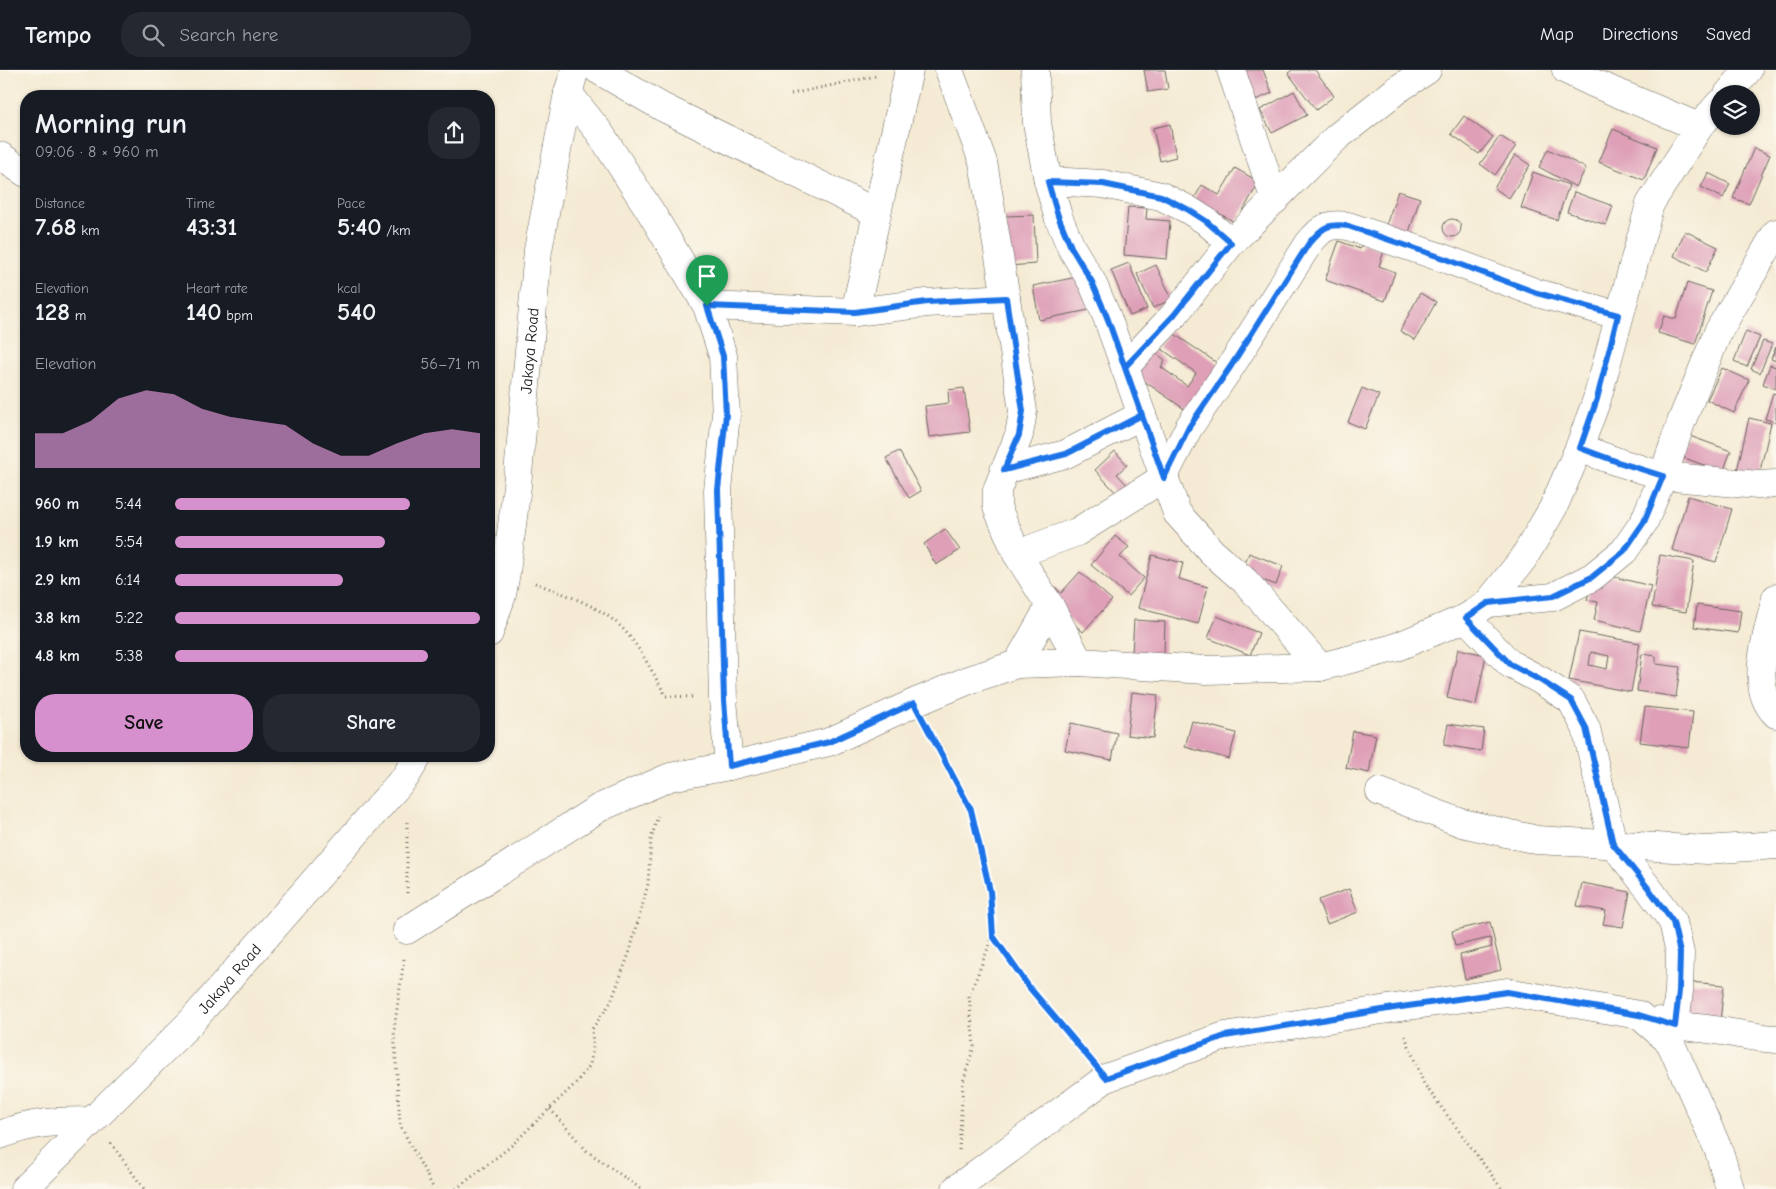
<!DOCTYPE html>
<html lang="en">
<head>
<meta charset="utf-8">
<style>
  :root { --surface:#171b24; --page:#242831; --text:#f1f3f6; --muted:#9ea1a6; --line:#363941; --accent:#d690ce }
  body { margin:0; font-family:"Comic Neue",sans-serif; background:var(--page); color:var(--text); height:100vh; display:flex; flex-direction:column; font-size:19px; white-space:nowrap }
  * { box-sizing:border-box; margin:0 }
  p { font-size:16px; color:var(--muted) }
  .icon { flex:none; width:28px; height:28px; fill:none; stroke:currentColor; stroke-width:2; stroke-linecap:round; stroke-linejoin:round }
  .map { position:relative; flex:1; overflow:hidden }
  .details { position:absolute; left:20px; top:20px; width:475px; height:672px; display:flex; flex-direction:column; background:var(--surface); border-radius:20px; box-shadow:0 1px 4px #0004 }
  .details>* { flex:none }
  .fabs { position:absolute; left:1710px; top:15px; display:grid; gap:10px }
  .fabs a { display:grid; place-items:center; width:50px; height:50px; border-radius:50%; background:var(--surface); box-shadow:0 1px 4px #0004; font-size:25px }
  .pin { position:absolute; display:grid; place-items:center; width:42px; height:42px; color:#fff; margin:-51px -21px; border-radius:50% 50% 50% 0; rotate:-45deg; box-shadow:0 0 5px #0007 }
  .pin .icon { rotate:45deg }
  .round { display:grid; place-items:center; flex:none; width:52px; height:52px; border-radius:20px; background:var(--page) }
  .overview { display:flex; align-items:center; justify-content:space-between; height:85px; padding:0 15px }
  h1 { font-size:28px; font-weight:700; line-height:38px }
  .metrics { display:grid; grid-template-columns:repeat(3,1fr); gap:8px; height:85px; padding:5px 15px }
  .metrics div { display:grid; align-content:center }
  .metrics b { font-size:25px; font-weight:700 }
  .metrics small { font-size:14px; font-weight:400 }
  .metrics p { font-size:14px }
  .chart { height:140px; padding:10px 15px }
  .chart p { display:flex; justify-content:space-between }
  .chart svg { width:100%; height:90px; margin-top:5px; fill:var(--accent); opacity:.7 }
  .cta { display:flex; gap:10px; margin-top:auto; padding:10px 15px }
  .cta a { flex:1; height:58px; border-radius:20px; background:var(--accent); color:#111; font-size:20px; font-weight:700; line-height:58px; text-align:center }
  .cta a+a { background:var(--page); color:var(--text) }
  ul { padding:0 15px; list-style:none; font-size:16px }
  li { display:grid; grid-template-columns:80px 60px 1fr; align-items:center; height:38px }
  li i { height:12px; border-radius:6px; background:var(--accent) }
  header { display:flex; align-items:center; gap:30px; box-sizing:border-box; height:70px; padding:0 25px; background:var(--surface); border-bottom:1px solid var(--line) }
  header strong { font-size:24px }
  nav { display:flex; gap:28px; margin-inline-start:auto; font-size:18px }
  .search { width:350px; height:45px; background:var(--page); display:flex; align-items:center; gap:12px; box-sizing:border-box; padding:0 18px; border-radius:20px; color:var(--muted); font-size:19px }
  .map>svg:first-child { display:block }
  .building { fill:#de9fb7; fill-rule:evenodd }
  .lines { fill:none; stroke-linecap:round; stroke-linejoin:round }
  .minor-casing { stroke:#68645c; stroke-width:29 }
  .path { stroke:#68645c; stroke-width:3; stroke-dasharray:1 4; stroke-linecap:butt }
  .minor { stroke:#fff; stroke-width:28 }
  .route-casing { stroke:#fff; stroke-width:10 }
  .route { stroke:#1a73e8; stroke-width:6 }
  .labels { text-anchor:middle; stroke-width:4; stroke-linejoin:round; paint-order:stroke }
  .street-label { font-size:16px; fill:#1c1c1c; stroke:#fbf7ec }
</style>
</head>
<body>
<header>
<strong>Tempo</strong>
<div class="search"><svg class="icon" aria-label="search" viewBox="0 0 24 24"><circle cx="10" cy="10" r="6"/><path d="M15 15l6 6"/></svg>Search here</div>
<nav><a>Map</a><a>Directions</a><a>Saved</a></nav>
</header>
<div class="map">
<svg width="1776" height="1119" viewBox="0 0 1776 1119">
  <rect width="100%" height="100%" fill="#fbf7ec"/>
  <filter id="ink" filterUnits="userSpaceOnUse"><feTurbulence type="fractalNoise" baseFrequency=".02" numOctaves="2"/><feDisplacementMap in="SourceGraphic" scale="10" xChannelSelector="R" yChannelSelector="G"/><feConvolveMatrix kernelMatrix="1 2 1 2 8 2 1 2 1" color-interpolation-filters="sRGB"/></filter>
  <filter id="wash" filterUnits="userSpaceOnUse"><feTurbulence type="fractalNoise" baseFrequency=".0096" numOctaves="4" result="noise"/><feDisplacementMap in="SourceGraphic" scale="20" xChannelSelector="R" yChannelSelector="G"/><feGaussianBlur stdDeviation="1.12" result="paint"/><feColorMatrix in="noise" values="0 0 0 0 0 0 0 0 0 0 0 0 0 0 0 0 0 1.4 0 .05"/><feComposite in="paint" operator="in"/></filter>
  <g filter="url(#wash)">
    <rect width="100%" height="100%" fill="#f5ebd4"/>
    <g id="blocks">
      <g class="building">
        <polygon points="1144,0 1165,0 1168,19 1148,22"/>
        <polygon points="1241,0 1263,0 1272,23 1253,31"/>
        <polygon points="1292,0 1315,0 1334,26 1316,40 1288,3"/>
        <polygon points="1294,21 1307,45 1272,63 1260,40"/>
        <polygon points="1464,46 1493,67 1479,84 1451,64"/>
        <polygon points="1170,54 1176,87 1160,91 1153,58"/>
        <polygon points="1613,59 1657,77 1644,110 1599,92"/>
        <polygon points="1500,66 1516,76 1495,105 1480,94"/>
        <polygon points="1754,78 1770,85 1749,134 1733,128"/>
        <polygon points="1548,79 1586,98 1576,117 1539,97"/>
        <polygon points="1515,85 1530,95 1509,128 1494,118"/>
        <polygon points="1235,98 1259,112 1236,153 1194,129 1202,115 1219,125"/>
        <polygon points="1533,102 1569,115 1557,150 1521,138"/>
        <polygon points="1708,103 1730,114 1723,128 1701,117"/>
        <polygon points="1398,121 1420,128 1406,172 1383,164"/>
        <polygon points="1574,122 1613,136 1606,155 1567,142"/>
        <polygon points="1128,137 1147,138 1146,149 1170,151 1167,189 1124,185"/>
        <polygon points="1034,145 1036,194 1007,196 1005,146"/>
        <circle cx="1452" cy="158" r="9"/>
        <polygon points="1685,161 1718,177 1706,202 1674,186"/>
        <polygon points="1339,171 1360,179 1362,173 1384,181 1379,196 1395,202 1385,231 1325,210"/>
        <polygon points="1129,193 1147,239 1130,246 1111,200"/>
        <polygon points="1156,195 1172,229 1153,238 1137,204"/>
        <polygon points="1082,206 1089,240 1039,250 1033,216"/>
        <polygon points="1687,213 1712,221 1695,274 1658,263 1664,246 1676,249"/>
        <polygon points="1420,223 1436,232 1415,270 1400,261"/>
        <polygon points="1170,261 1220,295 1187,341 1134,304 1151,279 1165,290 1161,297 1187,316 1196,303 1159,277"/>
        <polygon points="1746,261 1760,267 1747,297 1734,291"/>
        <polygon points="1763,271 1772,274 1760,303 1751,299"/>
        <polygon points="1776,277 1776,291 1771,289"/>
        <polygon points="1770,295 1776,297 1776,319 1763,314"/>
        <polygon points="1722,298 1749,310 1734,343 1707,330"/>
        <polygon points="964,318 970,362 929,367 925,336 949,333 948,320"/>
        <polygon points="1362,318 1379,325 1365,359 1348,352"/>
        <polygon points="1773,323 1776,324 1776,352 1765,349"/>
        <polygon points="1749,348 1771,353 1758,410 1736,405"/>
        <polygon points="1687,365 1731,381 1723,402 1679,386"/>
        <polygon points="899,381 921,421 909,428 886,388"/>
        <polygon points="1115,381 1127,395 1117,404 1129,417 1119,426 1095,400"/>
        <polygon points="1688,426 1732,439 1716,492 1672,480"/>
        <polygon points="945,459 960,480 936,495 924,474"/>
        <polygon points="1115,466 1129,477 1120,487 1144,508 1128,526 1091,495"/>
        <polygon points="1249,483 1283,496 1276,515 1242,502"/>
        <polygon points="1152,485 1183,493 1179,509 1208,517 1198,554 1138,538"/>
        <polygon points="1660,485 1694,491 1686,542 1652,537"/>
        <polygon points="1080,502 1112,530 1083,562 1045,528 1055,517 1061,523"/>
        <polygon points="1594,502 1651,516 1640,561 1594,550 1598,532 1587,530"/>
        <polygon points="1697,535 1741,541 1738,563 1694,557"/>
        <polygon points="1217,546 1259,563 1250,585 1208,568"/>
        <polygon points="1134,550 1165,552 1164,584 1132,583"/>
        <path d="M1579,562L1640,573L1631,622L1569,610ZM1591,582L1609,586L1607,599L1589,595Z"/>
        <polygon points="1458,579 1486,585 1476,635 1447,628"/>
        <polygon points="1642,584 1656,586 1656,594 1680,597 1676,627 1637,621"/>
        <polygon points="1132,622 1158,625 1153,668 1127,665"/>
        <polygon points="1645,637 1693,642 1689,678 1640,672"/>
        <polygon points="1192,651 1236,663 1229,689 1185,677"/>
        <polygon points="1071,653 1117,663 1112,690 1065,680"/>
        <polygon points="1448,654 1484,659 1481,681 1444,675"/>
        <polygon points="1353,661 1376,665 1369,703 1346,698"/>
        <polygon points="1582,813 1630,822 1623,857 1603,854 1606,841 1577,836"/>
        <polygon points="1349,819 1358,842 1327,854 1318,830"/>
        <polygon points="1490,852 1501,900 1465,909 1460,885 1492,877 1490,868 1455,876 1452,861"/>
        <polygon points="1689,912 1724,915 1720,952 1685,949"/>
      </g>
    </g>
  </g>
  <g filter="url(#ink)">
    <use href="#blocks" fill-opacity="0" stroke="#68645c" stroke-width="1"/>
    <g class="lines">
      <defs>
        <g id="minor">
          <polyline points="598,0 662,37 877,143"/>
          <polyline points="949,0 983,92 1006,228 1023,341 1019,365 997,420 997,437 1017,484 1050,536 1079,592"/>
          <polyline points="1035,0 1037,53 1048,111 1058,146 1071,177 1092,212 1107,247 1177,443 1212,482 1245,511 1320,597"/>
          <polyline points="1231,0 1275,130"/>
          <polyline points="1566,0 1591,12 1699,57"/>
          <polyline points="568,23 600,63 652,144 707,236 723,286 726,345 718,420 723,630 729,696"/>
          <polyline points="1728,24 1748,0"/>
          <polyline points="0,86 26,103"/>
          <polyline points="1048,111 1103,114 1161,126 1187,139 1206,151 1231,173"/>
          <polyline points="707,236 855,242 927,233 1006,228"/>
          <polyline points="855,242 909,0"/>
          <polyline points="1125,297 1174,245 1231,173 1337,67 1398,19 1427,0"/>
          <polyline points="1579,378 1618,392 1663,406 1758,415 1776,414"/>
          <polyline points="1004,400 1066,384 1142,345"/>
          <path d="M1017,484L1077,462L1163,408L1189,357L1231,296L1309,173C1322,158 1327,153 1348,156L1443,188L1537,223L1618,245"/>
          <path d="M1776,528C1769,561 1747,616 1776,644"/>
          <polyline points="1488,533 1553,527 1592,507 1624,481 1644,452 1663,406 1682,350 1718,262 1776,163"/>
          <polyline points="1466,548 1510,594 1540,610 1571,630 1586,658 1613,774 1649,819 1673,852 1680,883 1679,921 1675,956"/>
          <path id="s1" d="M489,563L502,525L506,502L517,416L538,180L568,23L575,0"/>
          <polyline points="1017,594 1050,536"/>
          <polyline points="1380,722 1462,753 1537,770 1707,780 1776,775"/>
          <polyline points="407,860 599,738 670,707 729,696 829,672 914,633 969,610 1017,594 1079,592 1206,600 1320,597 1394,578 1466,548 1488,533 1523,489 1553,438 1579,378 1597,329 1650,134 1699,57 1719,34"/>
          <path d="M1659,951C1680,958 1700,957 1721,961C1740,964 1757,968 1776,969"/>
          <path d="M0,1065C32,1052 58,1051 92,1051"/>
          <path id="s2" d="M24,1119L192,951L406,706L418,686"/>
          <polyline points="956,1119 1106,1008 1225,966 1394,938 1507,922 1639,945 1670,972 1719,1081 1730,1119"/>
        </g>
      </defs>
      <use href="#minor" class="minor-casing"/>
      <g class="path">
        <polyline points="791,24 876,6"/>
        <path d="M535,513C561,523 598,535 619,555C639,574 652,602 666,626L693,627"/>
        <polyline points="928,660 971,741 990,821 993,866 1029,917 1088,986"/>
        <polyline points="407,752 407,823"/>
        <polyline points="404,889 394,960 400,1055 434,1119"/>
        <polyline points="1405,966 1424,1014 1502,1119"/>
        <polyline points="550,1039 587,1081 641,1119"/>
        <polyline points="111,1073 144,1119"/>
        <polyline points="959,1080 963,1012 974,976 969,926 993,866"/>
        <polyline points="456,1119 510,1077 575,1014 590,995 593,977 592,959 611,932 630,881 648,814 651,769 658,746"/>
      </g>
      <use href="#minor" class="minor"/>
    </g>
  </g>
  <g class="lines" filter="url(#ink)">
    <defs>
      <path id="route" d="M707,236L723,286L726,344L718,420L724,630L729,696L829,672L914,633L971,740L990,821L993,866L1029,917L1106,1008L1225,966L1394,938L1507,922L1639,945L1675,956L1679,921L1680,883L1673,852L1649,819L1613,774L1586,658L1571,630L1540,610L1510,594L1466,548L1488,533L1553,526L1592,507L1624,481L1644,452L1663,406L1618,392L1580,378L1597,329L1618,245L1537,223L1443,188L1348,156C1327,153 1322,158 1309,173L1231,296L1189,357L1164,408L1107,247L1092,212L1071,177L1058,146L1048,112L1103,114L1161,126L1187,139L1206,151L1231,173L1174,245L1125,297L1142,345L1066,384L1004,400L1019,365L1023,341L1006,228L927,232L855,242L707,236"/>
    </defs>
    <use href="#route" class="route-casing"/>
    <use href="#route" class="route"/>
  </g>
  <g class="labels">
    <g class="street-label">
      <text dy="6" stroke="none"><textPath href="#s1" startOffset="286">Jakaya Road</textPath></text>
      <text dy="6" stroke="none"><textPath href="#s2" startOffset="294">Jakaya Road</textPath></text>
    </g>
  </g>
</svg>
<div class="fabs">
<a><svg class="icon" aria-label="layers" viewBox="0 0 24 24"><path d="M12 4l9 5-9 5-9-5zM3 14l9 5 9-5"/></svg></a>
</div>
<div class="pin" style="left:707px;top:236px;background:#1e9e55"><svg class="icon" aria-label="arrive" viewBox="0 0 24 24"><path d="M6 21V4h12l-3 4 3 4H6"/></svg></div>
<section class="details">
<div class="overview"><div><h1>Morning run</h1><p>09:06 · 8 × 960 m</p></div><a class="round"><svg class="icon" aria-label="share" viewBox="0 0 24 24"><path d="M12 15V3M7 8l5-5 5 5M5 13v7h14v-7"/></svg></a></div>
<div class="metrics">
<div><p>Distance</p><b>7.68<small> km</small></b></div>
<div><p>Time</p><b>43:31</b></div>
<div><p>Pace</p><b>5:40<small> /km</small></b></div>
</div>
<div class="metrics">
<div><p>Elevation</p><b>128<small> m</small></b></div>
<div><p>Heart rate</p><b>140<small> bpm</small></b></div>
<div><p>kcal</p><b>540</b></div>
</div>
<div class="chart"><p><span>Elevation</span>56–71 m</p>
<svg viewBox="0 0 160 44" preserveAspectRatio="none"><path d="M0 44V27L10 27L20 21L30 10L40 6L50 8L60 15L70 19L80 21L90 23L100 32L110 38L120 38L130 32L140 27L150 25L160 27V44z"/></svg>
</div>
<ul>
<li><b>960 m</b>5:44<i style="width:77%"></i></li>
<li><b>1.9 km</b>5:54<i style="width:69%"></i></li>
<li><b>2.9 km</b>6:14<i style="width:55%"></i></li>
<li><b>3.8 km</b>5:22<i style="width:100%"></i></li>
<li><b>4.8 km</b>5:38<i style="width:83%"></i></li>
</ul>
<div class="cta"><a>Save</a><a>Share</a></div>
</section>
</div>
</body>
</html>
